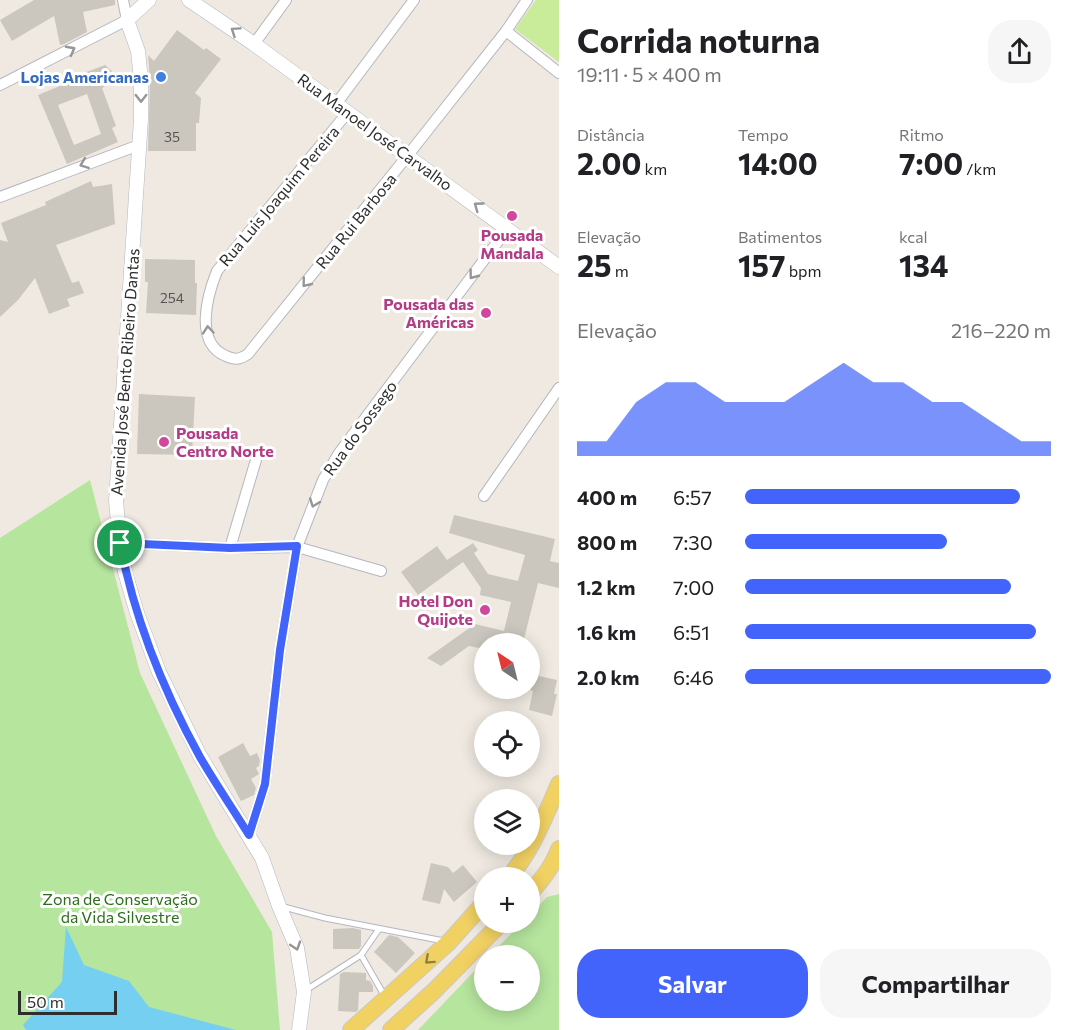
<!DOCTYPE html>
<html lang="pt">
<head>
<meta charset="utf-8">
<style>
  :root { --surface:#fff; --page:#f6f6f6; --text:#202124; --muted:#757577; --accent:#4264fb }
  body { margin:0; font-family:Commissioner,sans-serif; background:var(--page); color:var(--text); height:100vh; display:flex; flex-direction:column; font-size:22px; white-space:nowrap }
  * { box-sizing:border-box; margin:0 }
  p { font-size:20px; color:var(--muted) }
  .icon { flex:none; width:33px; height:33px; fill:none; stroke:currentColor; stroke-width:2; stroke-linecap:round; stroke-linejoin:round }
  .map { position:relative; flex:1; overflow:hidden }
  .panel { display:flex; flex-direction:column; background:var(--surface); width:510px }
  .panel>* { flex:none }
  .needle { width:39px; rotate:325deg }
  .tools { position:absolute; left:474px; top:633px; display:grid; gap:12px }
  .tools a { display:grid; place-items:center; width:66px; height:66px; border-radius:50%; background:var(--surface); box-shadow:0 3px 15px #0003; font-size:30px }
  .scale { position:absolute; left:18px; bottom:15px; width:99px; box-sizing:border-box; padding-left:6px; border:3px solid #2e2e2e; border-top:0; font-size:16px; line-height:21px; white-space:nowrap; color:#2e2e2e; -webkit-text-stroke:4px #fff; paint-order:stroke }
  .pin { position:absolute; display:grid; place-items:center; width:51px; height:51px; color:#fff; margin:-26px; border:3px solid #fff; border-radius:50%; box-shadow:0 2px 6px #0007 }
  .round { display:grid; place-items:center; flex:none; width:63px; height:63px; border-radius:24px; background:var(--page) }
  .headline { display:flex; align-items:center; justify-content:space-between; height:102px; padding:0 18px }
  h1 { font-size:33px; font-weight:700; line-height:45px }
  .figures { display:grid; grid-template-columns:repeat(3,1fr); gap:9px; height:102px; padding:6px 18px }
  .figures div { display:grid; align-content:center }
  .figures b { font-size:30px; font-weight:700 }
  .figures small { font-size:16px; font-weight:400 }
  .figures p { font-size:16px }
  .chart { height:168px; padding:12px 18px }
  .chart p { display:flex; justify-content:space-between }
  .chart svg { width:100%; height:108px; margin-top:6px; fill:var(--accent); opacity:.7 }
  .action { display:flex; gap:12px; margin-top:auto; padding:12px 18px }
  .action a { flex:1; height:69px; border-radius:24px; background:var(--accent); color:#fff; font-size:24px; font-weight:700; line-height:69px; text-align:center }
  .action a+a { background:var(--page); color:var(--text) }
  ul { padding:0 18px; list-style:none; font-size:20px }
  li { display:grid; grid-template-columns:96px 72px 1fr; align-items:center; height:45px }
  li i { height:15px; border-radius:8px; background:var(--accent) }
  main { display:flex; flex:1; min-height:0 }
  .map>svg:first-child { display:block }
  .green { fill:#b6e59e }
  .pitch { fill:#c9ec9a }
  .water { fill:#75cff0 }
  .building { fill:#cbc7bf; fill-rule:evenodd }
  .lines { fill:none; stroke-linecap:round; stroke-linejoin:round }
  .service-casing { stroke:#b4b7c1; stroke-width:7 }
  .minor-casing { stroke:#b4b7c1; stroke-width:12 }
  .tertiary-casing { stroke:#b4b7c1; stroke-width:15 }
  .primary-casing { stroke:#c9c9c9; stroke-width:18 }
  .service { stroke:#fff; stroke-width:5 }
  .minor { stroke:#fff; stroke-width:10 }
  .tertiary { stroke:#fff; stroke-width:14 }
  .primary { stroke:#f2d163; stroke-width:16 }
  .oneway { stroke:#969696 }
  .oneway2 { stroke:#908048 }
  .route-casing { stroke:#fff; stroke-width:12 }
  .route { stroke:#4264fb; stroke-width:8 }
  .shop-dot { fill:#3f7fe0; stroke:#fff; stroke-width:2 }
  .hotel-dot { fill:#d1479c; stroke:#fff; stroke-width:2 }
  .labels { text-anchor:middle; stroke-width:6; stroke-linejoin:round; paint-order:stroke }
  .number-label { font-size:14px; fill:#555452 }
  .shop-label { font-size:16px; font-weight:bold; fill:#366cbe; stroke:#fff; text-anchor:end }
  .street-label { font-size:16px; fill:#2e2e2e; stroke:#fff }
  .hotel-label { font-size:16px; font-weight:bold; fill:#b23c85; stroke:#fff; text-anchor:end }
  .park-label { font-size:16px; fill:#2c6e1b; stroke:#fff }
</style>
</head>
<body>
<main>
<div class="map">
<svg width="559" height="1030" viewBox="0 0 559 1030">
  <rect width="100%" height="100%" fill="#efe9e1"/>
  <g class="green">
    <polygon points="90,480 140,673 216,836 272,932 280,1030 0,1030 0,538"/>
    <polygon points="559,894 559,1030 418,1030 484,961 484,1000 530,1000 530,956 490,955 522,923 530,922 530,915 547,897"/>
  </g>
  <polygon class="pitch" points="536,0 559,0 559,62 515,29"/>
  <polygon class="water" points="66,927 84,965 129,981 149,1007 236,1030 26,1030 23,1025 62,982"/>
  <g class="building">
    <polygon points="34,0 115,0 115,5 83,12 87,32 64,44 60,45 54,16 12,41 0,20"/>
    <polygon points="177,30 204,50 206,48 221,59 195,93 201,98 199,123 196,123 196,151 148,151 150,80 148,55 154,61"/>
    <path d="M105,65L111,70L115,80L102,88L116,126L112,128L118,142L67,164L38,95L67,83L65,80ZM87,94L101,134L74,145L58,105Z"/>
    <polygon points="91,181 93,187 112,184 115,224 56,245 72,283 79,281 84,293 67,299 70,306 49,314 35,278 18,300 0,317 0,240 8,242 1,223 46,205 45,202"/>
    <polygon points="145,259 195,260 195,283 197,283 196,315 146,313 148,282 145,282"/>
    <polygon points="139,394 195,397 192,455 137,454"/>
    <polygon points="454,515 555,539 550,561 559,563 559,588 538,583 524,639 522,639 521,644 484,644 484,649 469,646 441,666 427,658 475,624 504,631 511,602 480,595 481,588 463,562 418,595 401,572 437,546 447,560 473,543 478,550 474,553 488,574 518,581 525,555 449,533"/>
    <polygon points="530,674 557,680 554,694 557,694 552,716 529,710 533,691 530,690"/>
    <polygon points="243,743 250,756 257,753 260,760 259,766 256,768 259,774 251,779 256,788 254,795 241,801 218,757"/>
    <polygon points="431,863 448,867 453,873 463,865 477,882 454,902 444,889 440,904 422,900"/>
    <polygon points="353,928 361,930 361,946 359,949 333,949 333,929"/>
    <polygon points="389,935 398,937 415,953 396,973 374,952"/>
    <polygon points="344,972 366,973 366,980 370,981 373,986 373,992 359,992 358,1010 356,1012 338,1011 340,974"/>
  </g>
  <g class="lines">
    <defs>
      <g id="service">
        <polyline points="280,906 325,918 444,941"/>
        <polyline points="361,955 384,995"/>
        <polyline points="306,990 361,955 379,929"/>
      </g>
      <g id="minor">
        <polyline points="506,31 559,73"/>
        <polyline points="254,44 286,0"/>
        <polyline points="0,85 127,20 123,0"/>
        <polyline points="336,104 414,0"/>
        <path d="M348,112L217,271C207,296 194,343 226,356C235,360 239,360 248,354L408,155L506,31L527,0"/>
        <polyline points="0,197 139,145"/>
        <polyline points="484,496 559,388"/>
        <polyline points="120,543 230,548 297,547 381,571"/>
        <polyline points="230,548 258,453"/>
        <polyline points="249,835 265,784 280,650 297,547 323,480 339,453 508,228"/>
      </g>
      <g id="tertiary">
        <polyline points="149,0 127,20 138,51 141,80 141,119 116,501 120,543 125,572 137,613 159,672 200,756 262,858 279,906 297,948 304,992 299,1030"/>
        <polyline points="189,0 254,44 559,267"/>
      </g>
      <g id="primary">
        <path d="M508,878C532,851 545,816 559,784"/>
        <path d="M530,893C542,880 553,866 559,849"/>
        <polyline points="351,1030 449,942 484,903"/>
        <polyline points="391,1030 434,991 502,922"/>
      </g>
    </defs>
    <use href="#service" class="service-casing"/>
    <use href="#minor" class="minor-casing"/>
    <use href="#tertiary" class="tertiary-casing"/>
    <use href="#primary" class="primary-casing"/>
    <use href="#service" class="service"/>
    <use href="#minor" class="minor"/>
    <use href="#tertiary" class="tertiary"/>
    <use href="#primary" class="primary"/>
  </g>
  <defs><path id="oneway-chevron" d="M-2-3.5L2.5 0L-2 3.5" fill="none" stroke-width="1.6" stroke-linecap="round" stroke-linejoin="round" transform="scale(1.5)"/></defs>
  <g class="oneway">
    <use href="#oneway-chevron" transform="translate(235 31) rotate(-146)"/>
    <use href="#oneway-chevron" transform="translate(71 50) rotate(-28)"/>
    <use href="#oneway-chevron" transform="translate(141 98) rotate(90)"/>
    <use href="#oneway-chevron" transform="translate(84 164) rotate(159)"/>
    <use href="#oneway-chevron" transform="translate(478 206) rotate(-144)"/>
    <use href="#oneway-chevron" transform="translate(473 275) rotate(127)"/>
    <use href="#oneway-chevron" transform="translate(306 283) rotate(129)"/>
    <use href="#oneway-chevron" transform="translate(208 330) rotate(-95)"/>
    <use href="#oneway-chevron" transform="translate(314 503) rotate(111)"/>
    <use href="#oneway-chevron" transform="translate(296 946) rotate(72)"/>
  </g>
  <use class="oneway2" href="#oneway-chevron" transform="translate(429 960) rotate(138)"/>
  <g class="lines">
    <defs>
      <path id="route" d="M120,543L230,548L297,546L280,650L265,784L249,835C233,809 215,783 200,757C163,690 134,617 120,543Z"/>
    </defs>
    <use href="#route" class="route-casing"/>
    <use href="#route" class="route"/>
  </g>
  <circle class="shop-dot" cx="161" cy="77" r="6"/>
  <g class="hotel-dot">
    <circle cx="512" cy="216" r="6"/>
    <circle cx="486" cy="313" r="6"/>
    <circle cx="164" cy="442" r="6"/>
    <circle cx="485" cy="610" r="6"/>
  </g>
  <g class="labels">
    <g class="number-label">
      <text x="172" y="142">35</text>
      <text x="172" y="303">254</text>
    </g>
    <g class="shop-label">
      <text x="149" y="83">Lojas Americanas</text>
    </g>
    <g class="street-label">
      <text transform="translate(375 132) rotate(36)" y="6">Rua Manoel José Carvalho</text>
      <text transform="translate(279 196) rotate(-50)" y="6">Rua Luis Joaquim Pereira</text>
      <text transform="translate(356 221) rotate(-51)" y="6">Rua Rui Barbosa</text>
      <text transform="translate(125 372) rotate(-86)" y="6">Avenida José Bento Ribeiro Dantas</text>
      <text transform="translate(360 428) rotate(-54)" y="6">Rua do Sossego</text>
    </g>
    <g class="hotel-label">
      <text x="512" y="241" text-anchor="middle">Pousada<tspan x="512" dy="18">Mandala</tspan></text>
      <text x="474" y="310">Pousada das<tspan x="474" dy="18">Américas</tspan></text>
      <text x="176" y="439" text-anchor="start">Pousada<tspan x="176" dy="18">Centro Norte</tspan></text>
      <text x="473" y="607">Hotel Don<tspan x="473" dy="18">Quijote</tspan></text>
    </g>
    <g class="park-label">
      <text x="120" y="905">Zona de Conservação<tspan x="120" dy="18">da Vida Silvestre</tspan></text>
    </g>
  </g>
</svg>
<div class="tools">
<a><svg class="needle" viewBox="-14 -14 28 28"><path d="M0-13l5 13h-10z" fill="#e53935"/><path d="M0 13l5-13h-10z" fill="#757577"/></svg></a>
<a><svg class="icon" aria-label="locate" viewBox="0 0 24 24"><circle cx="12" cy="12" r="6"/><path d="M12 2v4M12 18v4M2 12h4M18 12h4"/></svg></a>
<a><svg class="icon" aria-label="layers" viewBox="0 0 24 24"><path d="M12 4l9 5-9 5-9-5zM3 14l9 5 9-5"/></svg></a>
<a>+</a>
<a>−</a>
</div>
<div class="scale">50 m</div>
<div class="pin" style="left:120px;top:543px;background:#1e9e55"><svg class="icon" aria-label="arrive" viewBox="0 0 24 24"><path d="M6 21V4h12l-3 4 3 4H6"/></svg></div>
</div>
<section class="panel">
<div class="headline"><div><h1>Corrida noturna</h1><p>19:11 · 5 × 400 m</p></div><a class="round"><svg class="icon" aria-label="share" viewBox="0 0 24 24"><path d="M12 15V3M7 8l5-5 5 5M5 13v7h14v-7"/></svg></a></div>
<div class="figures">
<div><p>Distância</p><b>2.00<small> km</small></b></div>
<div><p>Tempo</p><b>14:00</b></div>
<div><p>Ritmo</p><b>7:00<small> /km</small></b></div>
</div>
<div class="figures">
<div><p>Elevação</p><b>25<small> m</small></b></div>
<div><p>Batimentos</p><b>157<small> bpm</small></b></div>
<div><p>kcal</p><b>134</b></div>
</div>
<div class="chart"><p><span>Elevação</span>216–220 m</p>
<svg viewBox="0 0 160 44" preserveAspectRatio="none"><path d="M0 44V38L10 38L20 22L30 14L40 14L50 22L60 22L70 22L80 14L90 6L100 14L110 14L120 22L130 22L140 30L150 38L160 38V44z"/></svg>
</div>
<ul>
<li><b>400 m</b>6:57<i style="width:90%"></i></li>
<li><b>800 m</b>7:30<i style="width:66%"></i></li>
<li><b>1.2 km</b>7:00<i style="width:87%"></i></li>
<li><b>1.6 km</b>6:51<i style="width:95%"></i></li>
<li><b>2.0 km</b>6:46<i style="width:100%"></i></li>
</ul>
<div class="action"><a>Salvar</a><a>Compartilhar</a></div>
</section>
</main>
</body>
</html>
